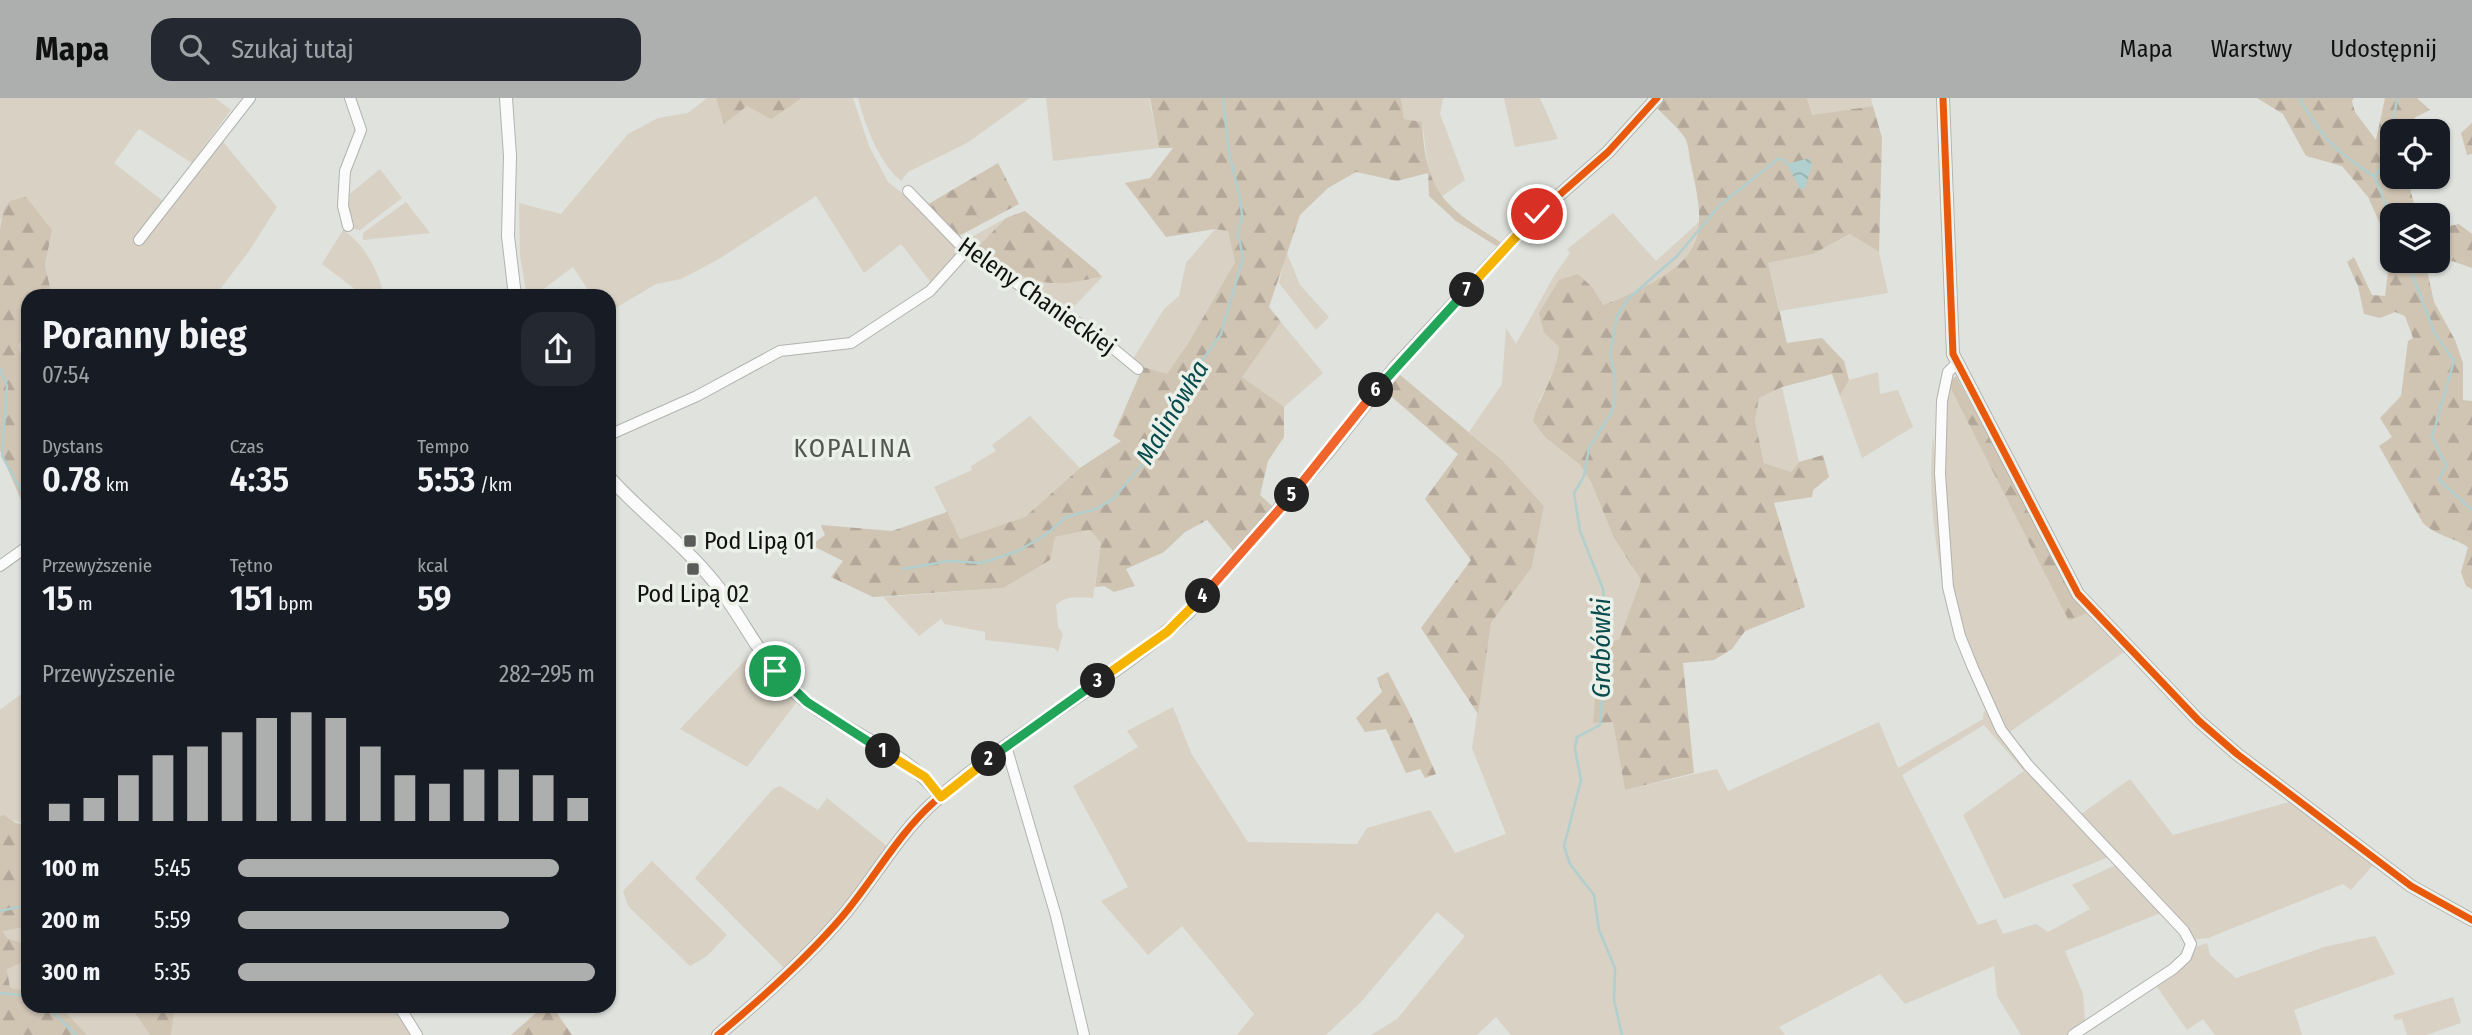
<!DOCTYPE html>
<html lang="pl">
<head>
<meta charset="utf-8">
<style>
  :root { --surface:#171b24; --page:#242831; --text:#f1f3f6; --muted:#9ea1a6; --accent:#adafaf }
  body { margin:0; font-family:"Fira Sans Condensed",sans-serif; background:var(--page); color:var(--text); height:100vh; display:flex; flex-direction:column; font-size:26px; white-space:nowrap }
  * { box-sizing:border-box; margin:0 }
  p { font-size:23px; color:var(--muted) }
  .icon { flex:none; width:38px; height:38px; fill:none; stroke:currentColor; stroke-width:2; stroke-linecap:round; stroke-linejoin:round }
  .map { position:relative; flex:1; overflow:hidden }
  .drawer { position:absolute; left:21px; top:191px; width:595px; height:724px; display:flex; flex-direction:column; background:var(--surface); border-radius:21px; box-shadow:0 2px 5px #0004 }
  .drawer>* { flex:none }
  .tools { position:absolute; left:2380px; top:21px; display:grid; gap:14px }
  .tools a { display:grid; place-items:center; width:70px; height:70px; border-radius:14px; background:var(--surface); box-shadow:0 2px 5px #0004; font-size:35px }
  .pin { position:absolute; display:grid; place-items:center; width:60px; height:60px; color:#fff; margin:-30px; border:4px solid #fff; border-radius:50%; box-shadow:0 2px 7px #0007 }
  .km { position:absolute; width:35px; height:35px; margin:-18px; border-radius:50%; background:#222; color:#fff; font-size:19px; line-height:35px; text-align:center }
  .round { display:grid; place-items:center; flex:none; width:74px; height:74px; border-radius:21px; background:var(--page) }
  .head { display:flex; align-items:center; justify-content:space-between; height:119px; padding:0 21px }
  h1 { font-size:38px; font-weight:600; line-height:52px }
  .stats { display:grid; grid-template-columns:repeat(3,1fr); gap:10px; height:119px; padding:7px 21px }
  .stats div { display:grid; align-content:center }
  .stats b { font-size:35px; font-weight:600 }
  .stats small { font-size:19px; font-weight:400 }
  .stats p { font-size:19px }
  .chart { height:196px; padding:14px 21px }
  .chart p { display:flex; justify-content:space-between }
  .chart svg { width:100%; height:126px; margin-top:7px; stroke:var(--accent); stroke-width:6 }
  ul { padding:0 21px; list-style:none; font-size:23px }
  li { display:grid; grid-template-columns:112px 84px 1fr; align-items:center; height:52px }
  li i { height:18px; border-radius:9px; background:var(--accent) }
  header { display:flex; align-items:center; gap:42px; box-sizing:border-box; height:98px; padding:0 35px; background:var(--accent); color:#111 }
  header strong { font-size:33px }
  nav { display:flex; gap:38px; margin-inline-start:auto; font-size:24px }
  .search { width:490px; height:63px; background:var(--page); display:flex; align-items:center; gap:18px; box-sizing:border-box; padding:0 24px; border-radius:21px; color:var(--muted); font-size:26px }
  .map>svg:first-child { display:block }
  .green { fill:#d9d1c4 }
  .forest { fill:url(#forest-firs) }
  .water { fill:url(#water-waves) }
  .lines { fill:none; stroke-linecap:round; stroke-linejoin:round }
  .stream { stroke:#b0cfce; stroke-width:2.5 }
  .minor-casing { stroke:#b1b3af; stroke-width:12 }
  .tertiary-casing { stroke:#b1b3af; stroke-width:14 }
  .minor { stroke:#fafbfa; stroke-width:10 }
  .tertiary { stroke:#fafbfa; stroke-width:12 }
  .cycleway-casing { stroke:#ebf0e9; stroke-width:11 }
  .cycleway { stroke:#e8590c; stroke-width:7 }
  .split-1-casing { stroke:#fff; stroke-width:14 }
  .split-2-casing { stroke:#fff; stroke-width:14 }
  .split-3-casing { stroke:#fff; stroke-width:14 }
  .split-4-casing { stroke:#fff; stroke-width:14 }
  .split-5-casing { stroke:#fff; stroke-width:14 }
  .split-6-casing { stroke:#fff; stroke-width:14 }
  .split-7-casing { stroke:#fff; stroke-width:14 }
  .split-8-casing { stroke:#fff; stroke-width:14 }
  .split-1 { stroke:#22a559; stroke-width:9 }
  .split-2 { stroke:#f5b400; stroke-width:9 }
  .split-3 { stroke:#22a559; stroke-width:9 }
  .split-4 { stroke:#f5b400; stroke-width:9 }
  .split-5 { stroke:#f0652b; stroke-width:9 }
  .split-6 { stroke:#f0652b; stroke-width:9 }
  .split-7 { stroke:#22a559; stroke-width:9 }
  .split-8 { stroke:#f5b400; stroke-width:9 }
  .poi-dot { fill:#595b58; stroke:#ebf0e9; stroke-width:2.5 }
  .labels { text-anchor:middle; stroke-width:7; stroke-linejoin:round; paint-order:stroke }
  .street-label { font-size:24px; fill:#111210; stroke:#ebf0e9 }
  .poi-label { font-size:24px; fill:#111210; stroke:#ebf0e9; text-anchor:start }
  .water-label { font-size:26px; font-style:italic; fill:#084b4c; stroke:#ebf0e9 }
  .neighbourhood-label { font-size:26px; letter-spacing:2px; fill:#535751; stroke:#ebf0e9 }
</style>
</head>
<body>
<header>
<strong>Mapa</strong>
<div class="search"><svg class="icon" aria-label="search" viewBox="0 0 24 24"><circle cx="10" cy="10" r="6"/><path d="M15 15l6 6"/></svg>Szukaj tutaj</div>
<nav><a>Mapa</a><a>Warstwy</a><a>Udostępnij</a></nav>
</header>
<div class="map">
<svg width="2472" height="937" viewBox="0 0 2472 937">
  <defs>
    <pattern id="forest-firs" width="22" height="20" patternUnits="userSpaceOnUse" patternTransform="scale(1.75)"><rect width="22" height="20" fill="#d0c4b3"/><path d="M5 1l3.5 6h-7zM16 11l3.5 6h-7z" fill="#b2a799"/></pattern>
    <pattern id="water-waves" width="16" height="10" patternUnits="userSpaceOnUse" patternTransform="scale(1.75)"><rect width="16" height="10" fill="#b0cfce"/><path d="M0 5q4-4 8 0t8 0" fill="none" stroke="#96b1b0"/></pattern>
  </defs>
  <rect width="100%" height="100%" fill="#dfe2dd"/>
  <g class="green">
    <polygon points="0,0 215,0 231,12 192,65 139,31 114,65 163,103 220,40 277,109 249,153 215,198 52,198 45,167 52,132 1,121 0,131"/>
    <polygon points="707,0 716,0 724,25 747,8 771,20 802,0 853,0 869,48 888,84 912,103 962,154 932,186 901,146 864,175 816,98 719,161 681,181 656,186 609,214 609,198 592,198 573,169 534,198 527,198 520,158 519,105 561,116 628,36 658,20 688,15"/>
    <path d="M858,0H1030L967,45L908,74L901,83C878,63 866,29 858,0Z"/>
    <polygon points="1046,0 1149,0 1159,50 1053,63"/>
    <polygon points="1401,0 1443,0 1440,16 1465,82 1441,99 1429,75 1422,24 1404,21"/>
    <polygon points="1504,0 1540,0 1558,41 1515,49"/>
    <polygon points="1807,0 1871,0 1873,8 1812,17"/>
    <polygon points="380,71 402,100 360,132 354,131 349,126 345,100"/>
    <polygon points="406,104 430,135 363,142 363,135"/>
    <path d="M1613,115L1656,163L1700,123C1697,136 1694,149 1686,160C1670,179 1626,199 1603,207L1593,190L1544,235L1559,249L1557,269L1539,303L1546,340L1580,367L1591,384L1614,440L1641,482L1594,625L1613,623L1625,692L1717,671L1728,693L1879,624L1898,670L1983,621L1984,612L2028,670L2109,759L2004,801L1963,717L2024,673L1984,627L1902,677L1978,827L1996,821L2003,836L2036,826L2048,834L2090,811L2072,787L2116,767L2163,814L2065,853L2083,896L2085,923L2068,937H2021L1997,898L1994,868L1905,906L1880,876L1779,929L1785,937H1511L1496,919L1477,937H1371L1397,921L1465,838L1437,814L1361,904L1326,937H1237L1254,916L1182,828L1148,857L1101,803L1128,789L1073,688L1138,649L1127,633L1173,609L1191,655L1248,744L1357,746L1367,730L1430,712L1455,755L1506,736L1472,650L1491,525L1532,469L1544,408L1502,362L1469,334L1502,286L1506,230L1516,246L1554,178L1570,155L1567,151Z"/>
    <polygon points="1006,120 973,154 968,149 968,141"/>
    <polygon points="1215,131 1228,133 1235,164 1189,244 1167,277 1143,269 1133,261 1164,211 1179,198 1186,165"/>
    <path d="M343,132C365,147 378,172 384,198H364L322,166Z"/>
    <polygon points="1851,136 1879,154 1888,195 1780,213 1768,165 1813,156"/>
    <polygon points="1286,153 1300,187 1329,219 1316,232 1279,185"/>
    <polygon points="1011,175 1055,186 1102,179 1069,214 1002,176"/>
    <polygon points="1281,224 1323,275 1284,309 1241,280"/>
    <polygon points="28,234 28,280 18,247"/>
    <polygon points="1878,274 1880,296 1898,292 1913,329 1862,360 1840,298 1849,282"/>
    <path d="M1948,285L2069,522L2087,515L2124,554L2007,636C1994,608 1977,579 1967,549C1939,463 1942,374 1948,285Z"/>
    <polygon points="1782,289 1799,364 1791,374 1764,365 1755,323 1759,300"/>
    <polygon points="1030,318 1080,370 1025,419 960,441 934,389 972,372 971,368 996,353 992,347"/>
    <path d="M1933,337L1951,526C1937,463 1927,401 1933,337Z"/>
    <path d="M1091,432L1101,445L1093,500C1080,499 1066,497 1056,507L1058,529L1063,536L1058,554L1054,550L985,542V534L945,526L941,521L919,538L883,499L1003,490L1055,439Z"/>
    <polygon points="753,554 769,579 796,605 747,669 680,631"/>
    <polygon points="28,591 28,727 0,718 0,612"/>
    <polygon points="2130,681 2173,737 2289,704 2374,766 2351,792 2343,786 2208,840 2190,842 2077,719"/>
    <polygon points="780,688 818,712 827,700 887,748 888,754 847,809 787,873 695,780 773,691"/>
    <polygon points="652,763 727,837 707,858 690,868 628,808 623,793"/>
    <polygon points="25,826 28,828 28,847 7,840 3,832"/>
    <polygon points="2375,838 2395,876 2294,912 2302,937 2215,937 2203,921 2187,932 2155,886 2193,850 2207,845 2210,857 2236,880 2324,849"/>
    <polygon points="28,850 28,893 10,890 7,871 22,865"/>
    <polygon points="2453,899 2461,925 2426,937 2407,937 2402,921 2395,922 2393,917"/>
    <polygon points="60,908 130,908 150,937 87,937"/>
    <polygon points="175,908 392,908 411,937 171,937"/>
  </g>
  <g class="forest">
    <polygon points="716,0 802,0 771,21 747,8 724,26"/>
    <path d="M1150,0H1401L1404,21L1422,24C1426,97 1445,108 1502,145L1498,149L1456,123L1429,98L1428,75L1397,83L1356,74L1328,90L1300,117L1269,209L1281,224L1242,279L1284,309V339L1268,363L1260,397L1272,408L1233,453L1207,422L1185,434L1164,454L1126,471L1135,488L1114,494L1104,488L1095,489L1101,445L1090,432L1055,439L1050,462L1003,490L873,499L831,479L843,463L811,447L825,437L821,427L892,433L947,414L960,441L1025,419L1080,370L1121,343L1113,338L1143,269L1167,276L1189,244L1235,164L1228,133L1215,131L1166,139L1125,85L1150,80L1173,50H1159Z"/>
    <path d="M1663,0H1807L1812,17L1873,8L1882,40L1879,154L1850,136L1813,156L1768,165L1787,245L1822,240L1844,263L1849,282L1840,298L1832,276L1782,289L1759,300L1755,323L1764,365L1791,374L1799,364L1823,357L1829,379L1813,392L1812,399L1774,405L1805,509L1745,533L1732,551L1714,562L1683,565L1694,675L1625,692L1613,624L1593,625L1600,545L1619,542L1641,482L1614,440L1591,384L1580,367L1546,340L1533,323C1540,297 1557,276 1559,249L1544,235L1539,215L1559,182L1578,176L1593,190L1603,207C1626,199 1670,179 1686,159C1708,132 1697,97 1691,66C1689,59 1689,47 1685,40C1678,29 1665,19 1656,9Z"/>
    <path d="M2257,0H2354L2352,3L2355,14L2376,42L2385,0H2417L2430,12L2414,20L2416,33H2392V79H2407L2417,117H2392V163H2425L2434,204L2455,242L2463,265V302L2472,303V491L2466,488L2461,474L2468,449C2453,439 2436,438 2423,425L2379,348L2392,339L2380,320L2401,298L2408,243L2413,240L2405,218L2395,214L2380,220L2364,216L2358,188L2347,164L2354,159L2372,197L2385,198L2391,150L2368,99L2342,68L2306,58L2283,16Z"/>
    <polygon points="2472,25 2472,56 2467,57 2461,35"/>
    <polygon points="2438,26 2443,30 2444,64 2438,62 2438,33 2417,33"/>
    <polygon points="998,65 1019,106 957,139 925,108"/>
    <polygon points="26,99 52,132 45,167 52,198 28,198 28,234 18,247 28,280 28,418 0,353 0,131 4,111 10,103"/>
    <path d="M1025,113L1096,172L1102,179C1086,181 1068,187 1052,185C1035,184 1019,174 1002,176L973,154L1006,120Z"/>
    <polygon points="2459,126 2472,136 2472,170 2438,158 2438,130"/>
    <polygon points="1400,277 1502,362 1544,408 1532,469 1491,525 1478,616 1421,530 1471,462 1425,401 1458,356 1386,294"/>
    <polygon points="1956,278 2069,490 2087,515 2069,523 1948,285"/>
    <polygon points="1388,574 1409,614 1436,676 1425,680 1420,671 1406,675 1386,631 1365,634 1356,620 1382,594 1377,580"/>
    <polygon points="4,717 16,725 28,727 28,828 3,833 7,840 28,847 22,865 7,871 10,890 28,893 28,908 60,908 87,937 0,937 0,718"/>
    <polygon points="130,908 175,908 171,937 150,937"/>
    <polygon points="544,908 552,908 572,937 511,937"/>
  </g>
  <polygon class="water" points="1809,60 1812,67 1805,90 1800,91 1787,66"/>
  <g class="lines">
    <g class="stream">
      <path d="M2299,0C2323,41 2335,53 2375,79"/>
      <polyline points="2392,33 2397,0"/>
      <polyline points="2392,34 2388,57 2375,79 2392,124"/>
      <polyline points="2407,163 2435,236 2454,263 2432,339 2446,367 2439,382 2472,412"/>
      <polyline points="0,271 7,288 2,358 28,404"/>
      <polyline points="903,471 949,463 982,465 1018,453 1048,435 1066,419 1096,411 1113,401 1147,361 1187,293 1194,274 1221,236 1243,160 1238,135 1242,117 1240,100 1229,55 1223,0"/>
      <polyline points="0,813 28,807"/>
      <polyline points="0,895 28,898"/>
      <polyline points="47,908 76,937"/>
      <polyline points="1622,937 1614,902 1615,870 1599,832 1594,797 1570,766 1564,748 1581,682 1575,651 1577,639 1600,627 1606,553 1603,491 1580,433 1574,395 1584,378 1589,350 1611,315 1615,301 1615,279 1610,256 1617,218 1628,201 1677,158 1720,107 1778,61 1783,61 1787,66"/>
    </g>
    <defs>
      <g id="minor">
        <polyline points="908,93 966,153 1097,237 1138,271"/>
        <polyline points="348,128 343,108 345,73 361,32 350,0"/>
        <polyline points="139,142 250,0"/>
        <polyline points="1957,265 1948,274 1942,303 1940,376 1948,489 1960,538 1973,570 2001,632 2028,667 2184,833 2191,846 2186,859 2173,871 2073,937"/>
        <polyline points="609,337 697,298 780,253 851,245 930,193 966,153"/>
        <polyline points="0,468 28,448"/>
        <polyline points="1006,648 1056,818 1084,937"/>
        <polyline points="399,908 417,937"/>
      </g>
      <g id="tertiary">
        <polyline points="506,0 510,58 508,138 515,198"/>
        <polyline points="1943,0 1953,256 2078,496 2199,623 2237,656 2411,788 2472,822"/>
        <path d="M609,379C642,416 684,446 715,485C744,521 762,566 798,597C842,634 907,652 941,699"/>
        <path d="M718,937C761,901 804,863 841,820C873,783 897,737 934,704C1013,634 1111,585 1189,514L1329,353L1395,269L1532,121L1608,54L1657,0"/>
      </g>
    </defs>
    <use href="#minor" class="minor-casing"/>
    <use href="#tertiary" class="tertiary-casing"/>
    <use href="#minor" class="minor"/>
    <use href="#tertiary" class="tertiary"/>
    <defs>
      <g id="cycleway">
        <polyline points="1943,0 1953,256 2078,496 2199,623 2237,656 2411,788 2472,822"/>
        <path d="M718,937C761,901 804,863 841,820C873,783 897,737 934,704C1013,634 1111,585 1189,514L1329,353L1395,269L1532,121L1608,54L1657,0"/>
      </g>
    </defs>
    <use href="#cycleway" class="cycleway-casing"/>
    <use href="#cycleway" class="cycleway"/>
  </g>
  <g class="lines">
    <defs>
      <polyline id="split-1" points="775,573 807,604 883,653"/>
      <polyline id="split-2" points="883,653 925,679 941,699 989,661"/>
      <polyline id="split-3" points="989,661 1098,583"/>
      <polyline id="split-4" points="1098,583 1167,534 1203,498"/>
      <polyline id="split-5" points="1203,498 1292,397"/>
      <polyline id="split-6" points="1292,397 1376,292"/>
      <polyline id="split-7" points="1376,292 1467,192"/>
      <polyline id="split-8" points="1467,192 1537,116"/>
    </defs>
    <use href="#split-1" class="split-1-casing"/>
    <use href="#split-2" class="split-2-casing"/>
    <use href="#split-3" class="split-3-casing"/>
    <use href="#split-4" class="split-4-casing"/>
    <use href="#split-5" class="split-5-casing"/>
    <use href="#split-6" class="split-6-casing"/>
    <use href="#split-7" class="split-7-casing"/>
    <use href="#split-8" class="split-8-casing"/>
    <use href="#split-1" class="split-1"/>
    <use href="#split-2" class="split-2"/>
    <use href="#split-3" class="split-3"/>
    <use href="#split-4" class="split-4"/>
    <use href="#split-5" class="split-5"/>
    <use href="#split-6" class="split-6"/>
    <use href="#split-7" class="split-7"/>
    <use href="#split-8" class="split-8"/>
  </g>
  <g class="poi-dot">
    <rect x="683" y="436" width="14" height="14" rx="3.5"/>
    <rect x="686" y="464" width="14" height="14" rx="3.5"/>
  </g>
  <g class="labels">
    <g class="street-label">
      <text transform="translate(1037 198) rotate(35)" y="8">Heleny Chanieckiej</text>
    </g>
    <g class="poi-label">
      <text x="704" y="451">Pod Lipą 01</text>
      <text x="693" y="504" text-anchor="middle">Pod Lipą 02</text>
    </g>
    <g class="water-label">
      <text transform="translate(1172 314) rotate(-59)" y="9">Malinówka</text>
      <text transform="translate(1601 550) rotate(-90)" y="9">Grabówki</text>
    </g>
    <g class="neighbourhood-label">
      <text x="853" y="359">KOPALINA</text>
    </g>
  </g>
</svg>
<div class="tools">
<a><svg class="icon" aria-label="locate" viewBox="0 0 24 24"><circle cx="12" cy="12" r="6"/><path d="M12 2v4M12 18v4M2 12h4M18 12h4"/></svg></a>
<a><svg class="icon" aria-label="layers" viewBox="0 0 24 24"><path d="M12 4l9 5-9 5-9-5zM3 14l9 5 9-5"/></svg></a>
</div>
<div class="pin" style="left:775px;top:573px;background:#1e9e55"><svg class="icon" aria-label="arrive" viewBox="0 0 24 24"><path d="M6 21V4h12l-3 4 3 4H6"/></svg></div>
<div class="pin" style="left:1537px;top:116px;background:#d93025"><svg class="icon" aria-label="check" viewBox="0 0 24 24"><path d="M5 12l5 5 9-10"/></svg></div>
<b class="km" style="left:883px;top:653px">1</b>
<b class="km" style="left:989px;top:661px">2</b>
<b class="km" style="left:1098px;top:583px">3</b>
<b class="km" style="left:1203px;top:498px">4</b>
<b class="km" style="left:1292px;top:397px">5</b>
<b class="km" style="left:1376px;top:292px">6</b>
<b class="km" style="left:1467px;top:192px">7</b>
<section class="drawer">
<div class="head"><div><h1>Poranny bieg</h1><p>07:54</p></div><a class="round"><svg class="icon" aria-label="share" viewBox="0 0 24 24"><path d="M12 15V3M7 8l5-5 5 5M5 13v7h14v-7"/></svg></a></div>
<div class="stats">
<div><p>Dystans</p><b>0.78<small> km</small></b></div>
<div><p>Czas</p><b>4:35</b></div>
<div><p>Tempo</p><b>5:53<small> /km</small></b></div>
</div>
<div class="stats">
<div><p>Przewyższenie</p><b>15<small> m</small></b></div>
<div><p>Tętno</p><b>151<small> bpm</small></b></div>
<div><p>kcal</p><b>59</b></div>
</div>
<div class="chart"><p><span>Przewyższenie</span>282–295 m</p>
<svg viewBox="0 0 160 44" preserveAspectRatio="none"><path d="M5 44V38M15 44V36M25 44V28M35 44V21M45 44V18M55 44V13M65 44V8M75 44V6M85 44V8M95 44V18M105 44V28M115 44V31M125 44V26M135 44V26M145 44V28M155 44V36"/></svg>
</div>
<ul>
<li><b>100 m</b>5:45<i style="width:90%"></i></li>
<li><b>200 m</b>5:59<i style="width:76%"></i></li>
<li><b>300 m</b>5:35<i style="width:100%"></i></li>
</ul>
</section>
</div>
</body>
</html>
